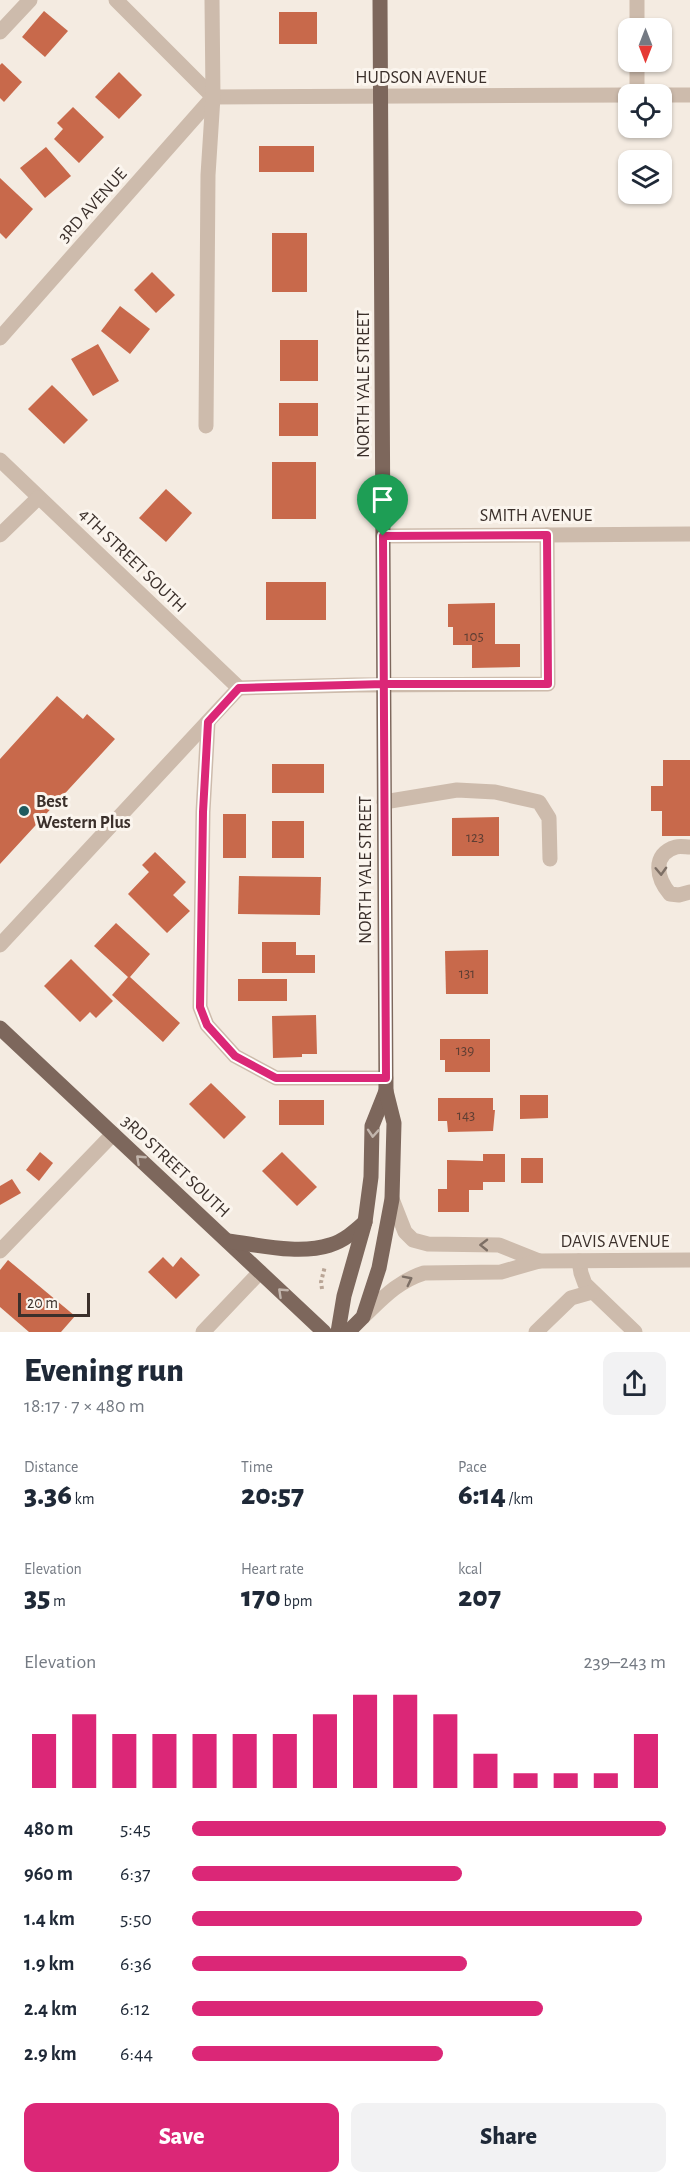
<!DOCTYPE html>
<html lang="en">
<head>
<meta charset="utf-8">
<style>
  :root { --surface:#fff; --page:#f2f2f3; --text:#1f2937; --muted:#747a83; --accent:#db2777 }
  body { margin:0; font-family:"Alegreya Sans",sans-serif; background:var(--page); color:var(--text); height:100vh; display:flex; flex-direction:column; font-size:22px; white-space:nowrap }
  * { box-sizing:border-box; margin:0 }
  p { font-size:20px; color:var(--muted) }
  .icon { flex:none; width:33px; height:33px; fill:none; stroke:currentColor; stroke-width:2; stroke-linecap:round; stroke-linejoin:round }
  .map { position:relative; height:1332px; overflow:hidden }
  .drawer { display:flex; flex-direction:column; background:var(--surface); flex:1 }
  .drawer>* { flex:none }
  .needle { width:39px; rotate:180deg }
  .buttons { position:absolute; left:618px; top:18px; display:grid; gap:12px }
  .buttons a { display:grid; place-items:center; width:54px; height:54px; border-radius:12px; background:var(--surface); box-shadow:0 2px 4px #0004; font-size:30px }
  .scale { position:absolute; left:18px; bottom:15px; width:72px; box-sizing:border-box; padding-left:6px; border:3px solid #3b302b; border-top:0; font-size:16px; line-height:21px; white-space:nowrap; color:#3b302b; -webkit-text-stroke:4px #fbf5ee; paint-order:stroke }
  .pin { position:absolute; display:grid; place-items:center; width:51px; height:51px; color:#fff; margin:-62px -26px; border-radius:50% 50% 50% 0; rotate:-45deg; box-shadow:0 0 6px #0007 }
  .pin .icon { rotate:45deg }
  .round { display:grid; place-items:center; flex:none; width:63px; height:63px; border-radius:12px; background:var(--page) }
  .overview { display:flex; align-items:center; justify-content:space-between; height:102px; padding:0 24px }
  h1 { font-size:33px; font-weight:800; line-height:45px }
  .stats { display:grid; grid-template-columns:repeat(3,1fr); gap:9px; height:102px; padding:6px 24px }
  .stats div { display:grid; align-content:center }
  .stats b { font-size:30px; font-weight:800 }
  .stats small { font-size:16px; font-weight:400 }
  .stats p { font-size:16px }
  .chart { height:168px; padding:12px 24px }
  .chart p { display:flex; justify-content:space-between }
  .chart svg { width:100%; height:108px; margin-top:6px; stroke:var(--accent); stroke-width:6 }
  .cta { display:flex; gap:12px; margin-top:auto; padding:12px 24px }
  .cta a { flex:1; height:69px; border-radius:12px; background:var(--accent); color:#fff; font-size:24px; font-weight:800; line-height:69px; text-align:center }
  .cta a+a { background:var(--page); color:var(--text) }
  ul { padding:0 24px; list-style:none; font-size:20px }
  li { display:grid; grid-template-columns:96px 72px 1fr; align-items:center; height:45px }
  li i { height:15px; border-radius:8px; background:var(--accent) }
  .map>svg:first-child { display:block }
  .building { fill:#c8694b }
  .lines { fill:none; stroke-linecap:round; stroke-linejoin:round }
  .path { stroke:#b9a596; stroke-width:4; stroke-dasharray:3 3; stroke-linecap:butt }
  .minor { stroke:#cdbbac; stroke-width:15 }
  .major { stroke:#7d675c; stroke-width:15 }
  .oneway { stroke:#7d6f65 }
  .oneway2 { stroke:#c2b5ac }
  .route-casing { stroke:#fff; stroke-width:12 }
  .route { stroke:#db2777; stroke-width:8 }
  .poi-dot { fill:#1f5a5e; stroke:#fbf5ee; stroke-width:2 }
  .labels { text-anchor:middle; stroke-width:6; stroke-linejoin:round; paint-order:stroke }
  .number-label { font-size:15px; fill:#5e3e33 }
  .street-label { font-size:18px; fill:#3b302b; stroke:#fbf5ee }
  .poi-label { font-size:18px; font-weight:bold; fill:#3b302b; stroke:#fbf5ee; text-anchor:start }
</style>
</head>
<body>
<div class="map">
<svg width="690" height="1332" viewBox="0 0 690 1332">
  <rect width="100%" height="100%" fill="#f4ebe1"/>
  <g class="building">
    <polygon points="44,11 68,31 45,57 22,37"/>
    <rect x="279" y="12" width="38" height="32"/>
    <polygon points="2,63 22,82 4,102 0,98 0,65"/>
    <polygon points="119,72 142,95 119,119 95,97"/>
    <polygon points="73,107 104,137 79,163 54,139 63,129 57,123"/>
    <rect x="259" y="146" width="55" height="26"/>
    <polygon points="46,147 71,176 45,198 20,168"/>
    <polygon points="0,178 33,209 6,239 0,233"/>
    <rect x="272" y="233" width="35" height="59"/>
    <polygon points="152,272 175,295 156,313 134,290"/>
    <polygon points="120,306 150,329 130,354 101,331"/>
    <rect x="280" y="340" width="38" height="41"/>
    <polygon points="98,344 119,381 93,396 71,359"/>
    <polygon points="52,385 88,420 64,444 28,409"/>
    <rect x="279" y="403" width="39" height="33"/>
    <rect x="272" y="462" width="44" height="57"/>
    <polygon points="166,489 192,513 166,542 139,518"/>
    <rect x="266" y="582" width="60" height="38"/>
    <polygon points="495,603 495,644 520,644 520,667 472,668 472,645 453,645 453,627 448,627 448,604"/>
    <polygon points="57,696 83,719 87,714 115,739 0,864 0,759"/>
    <polygon points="663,760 690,760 690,836 662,836 662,811 651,811 651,786 663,786"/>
    <rect x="272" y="764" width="52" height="29"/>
    <rect x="223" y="814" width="23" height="44"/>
    <polygon points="499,817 499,856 452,856 452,818"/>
    <rect x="272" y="821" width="32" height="37"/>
    <polygon points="155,852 186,882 173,895 190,911 167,933 128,894 149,872 142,865"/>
    <polygon points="239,876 321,877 320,915 238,914"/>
    <polygon points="116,923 150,954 130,977 180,1023 163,1042 112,995 128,977 94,946"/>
    <polygon points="262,942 296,942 296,955 315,955 315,973 262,973"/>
    <polygon points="488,950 488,994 446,994 445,951"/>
    <polygon points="71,959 113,1001 96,1018 90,1012 80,1022 44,986"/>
    <rect x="238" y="979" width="49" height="22"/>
    <polygon points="316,1015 317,1054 302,1054 302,1057 273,1058 272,1016"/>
    <polygon points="440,1039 490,1039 490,1072 445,1072 445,1060 440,1060"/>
    <polygon points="211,1083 246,1117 224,1139 189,1104"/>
    <polygon points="520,1095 548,1095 548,1118 520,1119"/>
    <polygon points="438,1098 493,1098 493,1110 495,1110 493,1131 448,1132 447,1121 438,1121"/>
    <rect x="279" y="1100" width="45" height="25"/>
    <polygon points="40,1152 53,1163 39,1181 26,1170"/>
    <polygon points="282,1152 317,1187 297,1206 262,1171"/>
    <polygon points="483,1154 505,1154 505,1182 483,1182 483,1190 469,1190 469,1212 438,1212 438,1189 447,1189 447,1160 483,1161"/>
    <rect x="521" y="1158" width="22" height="25"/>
    <polygon points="12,1179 21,1193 0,1205 0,1186"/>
    <polygon points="163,1257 173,1267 181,1257 200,1275 176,1299 148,1272"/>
    <polygon points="8,1260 75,1316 61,1332 29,1332 0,1307 0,1270"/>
  </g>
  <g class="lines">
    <polyline class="path" points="322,1289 321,1282 325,1266"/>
    <g class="minor">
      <polyline points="116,0 213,97"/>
      <polyline points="637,0 637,28"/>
      <polyline points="0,32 30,0"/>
      <polyline points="637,62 637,94"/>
      <polyline points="662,95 690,95"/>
      <polyline points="213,97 628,95"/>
      <polyline points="0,338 213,97"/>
      <polyline points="206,426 208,175 213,97 212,0"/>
      <polyline points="0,460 239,688"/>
      <polyline points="0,535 38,498"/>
      <polyline points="383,536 690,534"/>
      <polyline points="239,688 355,685 548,684 547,535"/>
      <polyline points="208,722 203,812 200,1007 207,1025 235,1056 276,1078 386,1078"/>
      <polyline points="384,802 457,790 495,792 539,802 549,818 550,859"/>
      <path d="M690,847C686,847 680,846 676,847C651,854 657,879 670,894L679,895L690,892"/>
      <polyline points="0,945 239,688"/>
      <polyline points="392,1199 405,1232 413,1240 428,1244 499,1245 539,1261"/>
      <polyline points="0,1251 113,1134"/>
      <polyline points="579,1261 581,1273 585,1284 635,1332"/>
      <path d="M363,1317C382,1299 398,1281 424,1273L501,1272L539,1261L690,1260"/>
      <polyline points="203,1332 260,1272"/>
      <polyline points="536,1332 571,1298 592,1292"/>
    </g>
    <g class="major">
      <polyline points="0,1028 324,1332"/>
      <path d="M228,1241C260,1245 299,1255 330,1245C344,1241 355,1231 365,1222"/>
      <polyline points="338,1332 344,1296 365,1222 371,1177 372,1126 386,1091"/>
      <polyline points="348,1332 363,1317 379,1268 392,1199 394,1123 386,1091 380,0"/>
    </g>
  </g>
  <defs><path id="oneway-chevron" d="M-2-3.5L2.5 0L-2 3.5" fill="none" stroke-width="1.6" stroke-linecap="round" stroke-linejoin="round" transform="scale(1.5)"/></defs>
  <g class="oneway">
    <use href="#oneway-chevron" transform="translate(661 871) rotate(88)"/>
    <use href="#oneway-chevron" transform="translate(484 1245) rotate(-179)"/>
    <use href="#oneway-chevron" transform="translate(408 1280) rotate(-27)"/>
  </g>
  <g class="oneway2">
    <use href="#oneway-chevron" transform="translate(373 1133) rotate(94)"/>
    <use href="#oneway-chevron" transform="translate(140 1159) rotate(-137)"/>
    <use href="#oneway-chevron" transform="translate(282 1292) rotate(-137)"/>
  </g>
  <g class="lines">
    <defs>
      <polyline id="route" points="383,536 386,1078 276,1078 235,1056 207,1025 200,1007 203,812 208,722 239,688 384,684 548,684 547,535 383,536"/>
    </defs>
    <use href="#route" class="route-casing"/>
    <use href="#route" class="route"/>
  </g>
  <circle class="poi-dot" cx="24" cy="811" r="6"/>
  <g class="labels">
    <g class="number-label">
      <text x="474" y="641">105</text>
      <text x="475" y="842">123</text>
      <text x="467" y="978">131</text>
      <text x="465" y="1055">139</text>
      <text x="466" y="1120">143</text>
    </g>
    <g class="street-label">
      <text x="421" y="83">HUDSON AVENUE</text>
      <text transform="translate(92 205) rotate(-48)" y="6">3RD AVENUE</text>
      <text transform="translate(363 384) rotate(-90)" y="6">NORTH YALE STREET</text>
      <text x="536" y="521">SMITH AVENUE</text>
      <text transform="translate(133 560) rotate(44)" y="6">4TH STREET SOUTH</text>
      <text transform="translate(365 870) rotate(-90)" y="6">NORTH YALE STREET</text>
      <text transform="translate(176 1166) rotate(43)" y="6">3RD STREET SOUTH</text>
      <text x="615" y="1247">DAVIS AVENUE</text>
    </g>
    <g class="poi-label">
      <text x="36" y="807">Best<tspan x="36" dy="21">Western Plus</tspan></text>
    </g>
  </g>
</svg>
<div class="buttons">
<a><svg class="needle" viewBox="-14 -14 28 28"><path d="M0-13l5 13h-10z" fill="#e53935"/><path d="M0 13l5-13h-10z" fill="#747a83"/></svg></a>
<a><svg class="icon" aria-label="locate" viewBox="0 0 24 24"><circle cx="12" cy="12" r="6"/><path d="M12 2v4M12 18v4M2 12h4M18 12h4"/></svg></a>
<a><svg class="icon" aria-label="layers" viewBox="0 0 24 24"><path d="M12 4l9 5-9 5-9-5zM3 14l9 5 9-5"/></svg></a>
</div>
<div class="scale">20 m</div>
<div class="pin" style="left:383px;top:536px;background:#1e9e55"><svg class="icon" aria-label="arrive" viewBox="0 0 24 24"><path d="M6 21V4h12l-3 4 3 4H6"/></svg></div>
</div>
<section class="drawer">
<div class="overview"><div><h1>Evening run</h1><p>18:17 · 7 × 480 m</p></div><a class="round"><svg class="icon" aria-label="share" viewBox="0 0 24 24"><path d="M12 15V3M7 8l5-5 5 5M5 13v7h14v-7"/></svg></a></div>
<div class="stats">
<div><p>Distance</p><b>3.36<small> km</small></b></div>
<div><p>Time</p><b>20:57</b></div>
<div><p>Pace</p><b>6:14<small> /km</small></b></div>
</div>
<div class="stats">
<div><p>Elevation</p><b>35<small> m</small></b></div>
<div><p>Heart rate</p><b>170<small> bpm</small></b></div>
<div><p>kcal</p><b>207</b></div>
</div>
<div class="chart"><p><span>Elevation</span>239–243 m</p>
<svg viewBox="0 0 160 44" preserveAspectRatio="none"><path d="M5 44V22M15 44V14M25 44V22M35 44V22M45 44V22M55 44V22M65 44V22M75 44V14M85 44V6M95 44V6M105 44V14M115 44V30M125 44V38M135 44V38M145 44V38M155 44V22"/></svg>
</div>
<ul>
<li><b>480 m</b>5:45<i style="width:100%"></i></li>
<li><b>960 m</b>6:37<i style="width:57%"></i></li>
<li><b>1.4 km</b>5:50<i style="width:95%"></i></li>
<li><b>1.9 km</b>6:36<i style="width:58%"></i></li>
<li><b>2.4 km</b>6:12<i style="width:74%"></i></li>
<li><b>2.9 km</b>6:44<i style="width:53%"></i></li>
</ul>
<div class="cta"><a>Save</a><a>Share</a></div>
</section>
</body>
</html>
